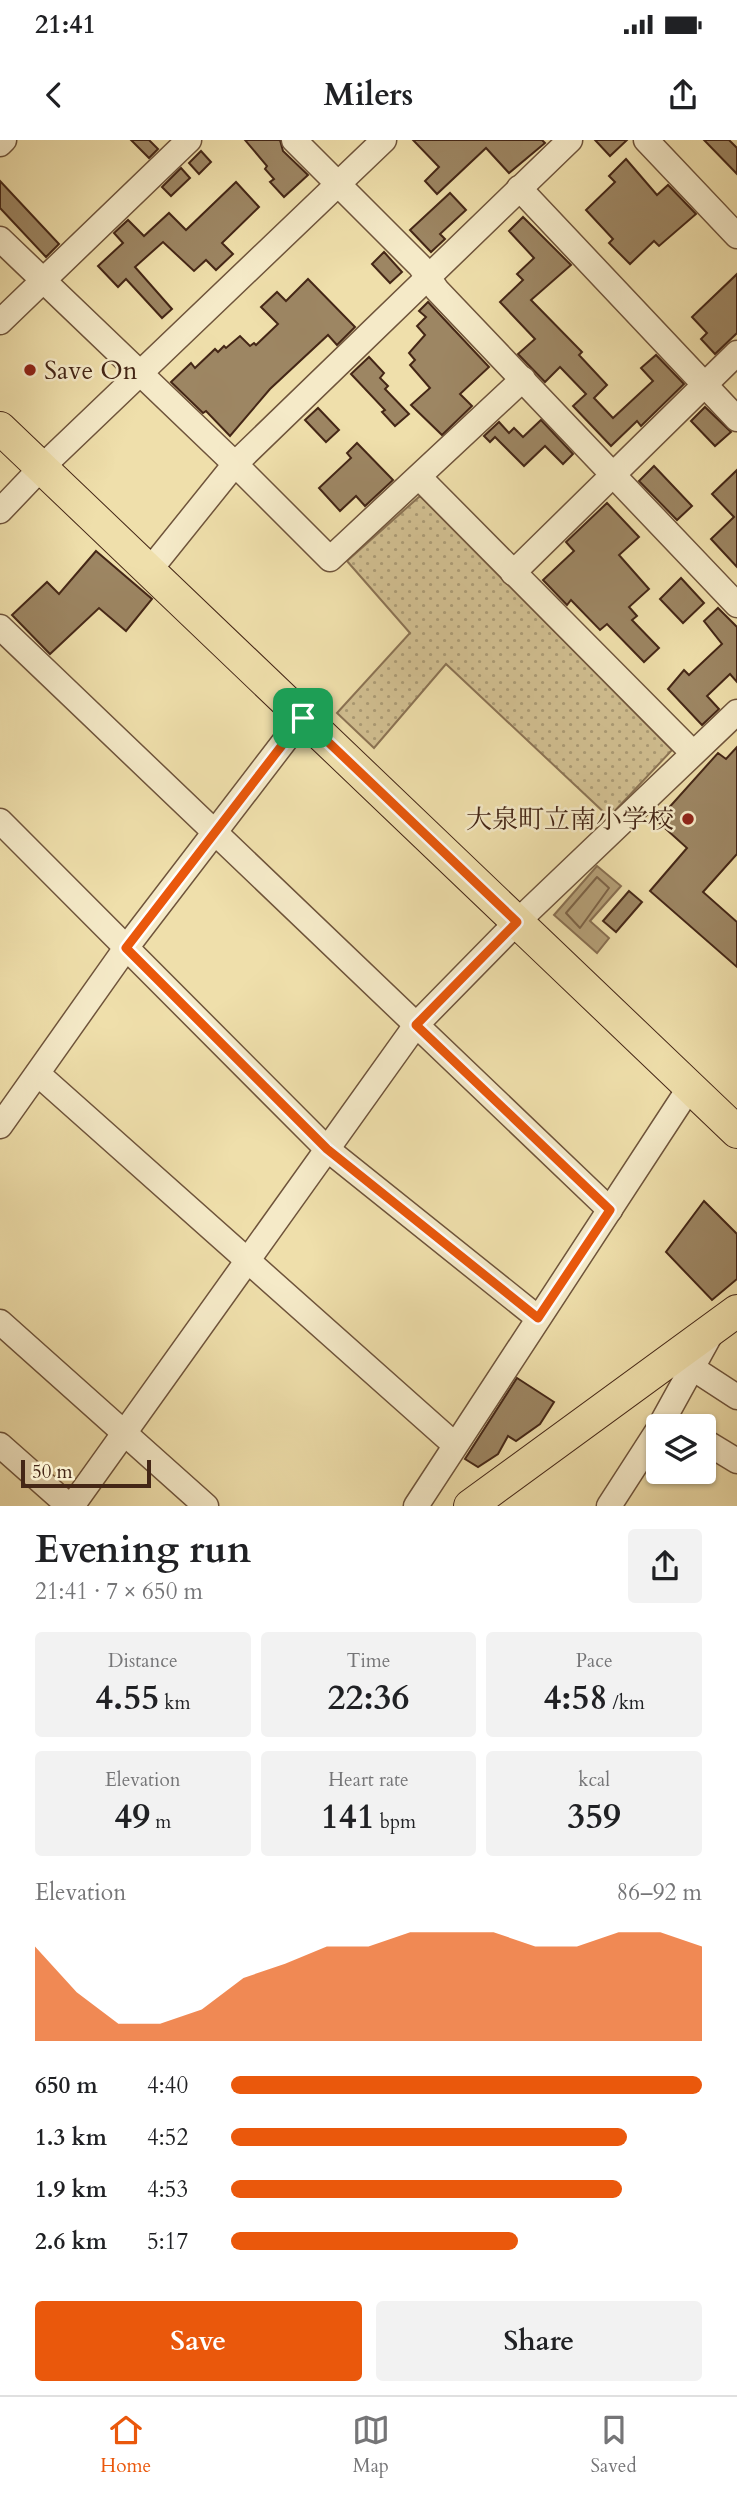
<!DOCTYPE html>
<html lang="en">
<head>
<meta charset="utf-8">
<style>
  :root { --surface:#fff; --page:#f2f2f2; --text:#202124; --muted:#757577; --line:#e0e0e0; --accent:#ea580c }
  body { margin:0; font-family:Cardo,"Noto Serif JP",serif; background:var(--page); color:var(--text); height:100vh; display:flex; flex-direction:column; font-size:26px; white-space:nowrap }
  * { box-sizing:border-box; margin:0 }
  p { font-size:23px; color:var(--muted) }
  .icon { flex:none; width:38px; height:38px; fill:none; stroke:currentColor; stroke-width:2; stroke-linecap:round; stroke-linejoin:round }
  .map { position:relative; height:1366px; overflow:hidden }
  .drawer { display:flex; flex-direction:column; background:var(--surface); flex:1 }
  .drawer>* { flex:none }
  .buttons { position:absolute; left:646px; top:1274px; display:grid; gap:14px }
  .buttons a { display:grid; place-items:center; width:70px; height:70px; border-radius:7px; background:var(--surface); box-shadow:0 2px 5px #0004; font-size:35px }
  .scale { position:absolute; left:21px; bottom:18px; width:130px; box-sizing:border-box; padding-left:7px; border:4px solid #442616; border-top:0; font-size:19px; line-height:24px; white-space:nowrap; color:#442616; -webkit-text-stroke:5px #f5eac8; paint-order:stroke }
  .pin { position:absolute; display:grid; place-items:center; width:60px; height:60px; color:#fff; margin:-30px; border-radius:14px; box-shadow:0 4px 10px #0006 }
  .round { display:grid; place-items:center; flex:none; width:74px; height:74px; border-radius:7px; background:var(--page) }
  .head { display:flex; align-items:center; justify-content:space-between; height:119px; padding:0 35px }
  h1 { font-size:38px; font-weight:600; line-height:52px }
  .stats { display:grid; grid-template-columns:repeat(3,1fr); gap:10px; height:119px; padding:7px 35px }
  .stats div { display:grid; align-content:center; border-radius:7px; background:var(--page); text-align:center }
  .stats b { font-size:35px; font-weight:600 }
  .stats small { font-size:19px; font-weight:400 }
  .stats p { font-size:19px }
  .chart { height:196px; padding:14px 35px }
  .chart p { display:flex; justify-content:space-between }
  .chart svg { width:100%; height:126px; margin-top:7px; fill:var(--accent); opacity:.7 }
  .action { display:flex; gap:14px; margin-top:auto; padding:14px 35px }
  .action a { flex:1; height:80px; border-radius:7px; background:var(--accent); color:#fff; font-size:28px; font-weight:600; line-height:80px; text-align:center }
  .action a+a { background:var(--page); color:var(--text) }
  ul { padding:0 35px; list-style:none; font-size:23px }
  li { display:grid; grid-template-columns:112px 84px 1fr; align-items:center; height:52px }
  li i { height:18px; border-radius:9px; background:var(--accent) }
  .status { display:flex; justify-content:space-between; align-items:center; height:49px; padding:0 35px; background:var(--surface); direction:ltr }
  .status svg { height:19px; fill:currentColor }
  header { display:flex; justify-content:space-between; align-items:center; height:91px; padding:0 35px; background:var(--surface); font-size:32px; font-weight:600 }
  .tab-bar { display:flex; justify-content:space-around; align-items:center; height:98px; border-top:2px solid var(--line); background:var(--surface); font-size:19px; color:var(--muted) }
  .tab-bar a { display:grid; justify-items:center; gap:4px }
  .tab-bar .active { color:var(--accent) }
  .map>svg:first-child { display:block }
  .park { fill:url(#park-dots); stroke:#8b7354; stroke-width:2 }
  .water { fill:#b5a078; stroke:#886f51; stroke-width:2 }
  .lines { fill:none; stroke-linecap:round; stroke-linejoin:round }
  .shore { stroke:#7c6347; stroke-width:2 }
  .building { fill:#9d8663; stroke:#442616; stroke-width:2 }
  .minor-casing { stroke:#6f543b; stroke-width:27 }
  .major-casing { stroke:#442616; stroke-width:34 }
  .minor { stroke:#f5eac8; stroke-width:24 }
  .major { stroke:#efdfab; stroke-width:32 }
  .route-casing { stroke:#fff; stroke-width:14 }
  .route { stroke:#ea580c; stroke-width:9 }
  .poi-dot { fill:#8f2418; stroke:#f5eac8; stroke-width:2.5 }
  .labels { text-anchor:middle; stroke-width:5; stroke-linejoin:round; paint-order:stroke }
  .poi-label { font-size:26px; fill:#442616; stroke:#f5eac8; text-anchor:start }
</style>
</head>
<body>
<div class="status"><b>21:41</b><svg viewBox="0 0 49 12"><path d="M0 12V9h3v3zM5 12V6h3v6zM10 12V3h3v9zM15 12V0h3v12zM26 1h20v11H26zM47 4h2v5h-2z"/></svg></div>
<header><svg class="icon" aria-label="back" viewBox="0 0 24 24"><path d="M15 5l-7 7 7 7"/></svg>Milers<svg class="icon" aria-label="share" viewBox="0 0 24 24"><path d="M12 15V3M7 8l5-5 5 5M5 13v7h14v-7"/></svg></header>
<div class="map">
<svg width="737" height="1366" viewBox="0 0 737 1366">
  <defs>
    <pattern id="park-dots" width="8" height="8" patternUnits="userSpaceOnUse" patternTransform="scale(1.75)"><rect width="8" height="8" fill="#d2c092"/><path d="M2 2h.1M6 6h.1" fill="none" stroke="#ac9c76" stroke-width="1.8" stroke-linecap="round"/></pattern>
  </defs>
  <rect width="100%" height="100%" fill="#efdfab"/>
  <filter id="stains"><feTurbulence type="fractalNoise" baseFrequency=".00286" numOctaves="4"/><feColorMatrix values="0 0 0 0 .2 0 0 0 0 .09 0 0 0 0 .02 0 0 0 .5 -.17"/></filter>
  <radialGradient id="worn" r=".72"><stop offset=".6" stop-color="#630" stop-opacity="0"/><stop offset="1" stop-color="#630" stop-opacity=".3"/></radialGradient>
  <polygon class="park" points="420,356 672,610 609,677 446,524 374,608 337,573 410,493 347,421"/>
  <polygon class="water" points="597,726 621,746 590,781 609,798 597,813 554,775"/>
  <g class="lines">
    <polygon class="shore" points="597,737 609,748 580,788 566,773"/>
  </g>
  <g class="building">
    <polygon points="131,0 149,0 158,9 149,18"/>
    <polygon points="245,0 280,0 283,11 308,35 284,57 270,42 274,39 265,29 267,26"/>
    <polygon points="413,0 542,0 545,3 509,33 486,8 437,54 425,41 439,27"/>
    <polygon points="595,0 627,0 610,16"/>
    <polygon points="704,0 729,0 737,8 737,34"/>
    <polygon points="201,11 211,22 199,34 189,23"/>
    <polygon points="626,19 657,55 668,45 696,74 659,106 654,101 630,124 609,103 613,99 586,70 615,42 609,36"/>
    <polygon points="181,28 190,38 171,56 162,47"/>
    <polygon points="0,41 59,104 46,117 0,68"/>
    <polygon points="236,42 259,67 222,103 233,114 216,130 206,120 194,131 163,102 135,127 172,169 162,178 126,139 118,147 98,126 123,103 114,93 128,80 144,96 169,73 186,90"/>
    <polygon points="450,53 466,70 440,94 445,99 431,112 410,90"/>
    <polygon points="523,77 571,125 531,160 582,212 579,215 607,245 594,258 613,278 653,241 641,228 656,215 684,244 641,286 637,281 611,306 573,266 586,254 560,227 545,242 518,214 535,199 500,162 523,140 517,134 534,118 509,91"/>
    <polygon points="384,112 402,132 390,143 372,124"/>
    <polygon points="737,134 737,193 715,214 701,199 707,193 692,177"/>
    <polygon points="308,139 355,187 337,205 328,195 270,249 230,296 206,271 203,273 171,242 191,223 195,228 215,209 218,212 224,206 226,208 240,196 250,206 254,203 256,205 278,184 261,167 277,152 286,161"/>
    <polygon points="428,162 489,227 460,254 472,266 442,295 411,265 430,248 410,225 415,220 409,213 425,195 417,186 426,177 419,171"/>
    <polygon points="369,217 384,233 380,238 388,246 385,249 409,274 395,286 382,272 385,270 351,234"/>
    <polygon points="705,267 731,292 715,306 691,281"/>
    <polygon points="318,268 339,290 326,302 305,280"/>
    <polygon points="541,280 573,314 563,324 545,306 524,326 495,297 490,302 484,296 499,282 509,293 514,288 523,297"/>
    <polygon points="357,303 393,340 365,366 356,356 340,371 319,348 351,318 347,313"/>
    <polygon points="654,326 692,366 677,380 639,341"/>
    <polygon points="737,330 737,427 711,399 734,377 712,354"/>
    <polygon points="607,363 639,397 619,415 649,449 629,467 637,476 632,480 659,508 644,522 607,484 600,490 571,460 567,465 543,440 574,411 566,402"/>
    <polygon points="96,411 152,459 126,491 99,468 50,514 12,475 47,442 59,454"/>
    <polygon points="681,438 704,463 683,483 660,459"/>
    <polygon points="718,468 737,487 737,542 730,534 707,556 719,569 702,585 668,549 684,530 689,535 722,504 704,481"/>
    <polygon points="737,607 737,714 703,752 737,782 737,827 650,751 687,708 657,681 718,613 726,619"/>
    <polygon points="629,751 642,762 616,792 603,781"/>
    <polygon points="704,1061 737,1094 737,1139 712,1160 666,1112"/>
    <polygon points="517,1238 554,1262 540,1284 516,1301 508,1296 498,1314 478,1327 465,1319"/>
  </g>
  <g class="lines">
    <defs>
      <g id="minor">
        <polyline points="294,0 420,126 437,150 737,465"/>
        <polyline points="646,0 737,96"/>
        <polyline points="0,4 4,0"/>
        <polyline points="519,48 737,279"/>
        <polyline points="0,99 235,324 330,419 523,239"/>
        <polyline points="0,182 189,0"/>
        <polyline points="419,337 693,613"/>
        <polyline points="0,371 41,328 384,0"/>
        <polyline points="149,431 235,324 570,0"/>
        <polyline points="513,433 737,213"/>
        <polyline points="0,487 610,1070"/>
        <polyline points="0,681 327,1009 538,1178"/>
        <polyline points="38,934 455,1305"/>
        <polyline points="0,986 126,808 303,577"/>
        <polyline points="0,1182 206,1366"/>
        <polyline points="694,1229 737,1257"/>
        <polyline points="660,1286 713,1190"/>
        <polyline points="704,1301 737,1321"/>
        <polyline points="0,1305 69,1366"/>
        <polyline points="72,1366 416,885 517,782 737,572"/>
        <polyline points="416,1366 690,947"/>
        <polyline points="609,1366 658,1290"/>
      </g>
      <g id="major">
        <polyline points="0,288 737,992"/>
        <polyline points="470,1366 737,1171"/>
      </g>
    </defs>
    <use href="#minor" class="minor-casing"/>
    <use href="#major" class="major-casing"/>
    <use href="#minor" class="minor"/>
    <use href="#major" class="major"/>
  </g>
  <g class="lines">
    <defs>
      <polygon id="route" points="303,578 517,782 416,885 610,1070 538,1178 327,1009 126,808"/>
    </defs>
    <use href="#route" class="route-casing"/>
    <use href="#route" class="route"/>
  </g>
  <g class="poi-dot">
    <circle cx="30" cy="230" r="7"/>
    <circle cx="688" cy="679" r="7"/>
  </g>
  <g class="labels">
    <g class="poi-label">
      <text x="44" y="239">Save On</text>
      <text x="674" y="688" text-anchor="end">大泉町立南小学校</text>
    </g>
  </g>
  <rect width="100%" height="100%" filter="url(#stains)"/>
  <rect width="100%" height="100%" fill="url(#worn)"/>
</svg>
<div class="buttons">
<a><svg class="icon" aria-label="layers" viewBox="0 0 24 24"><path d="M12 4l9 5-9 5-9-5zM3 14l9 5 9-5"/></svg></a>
</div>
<div class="scale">50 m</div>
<div class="pin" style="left:303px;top:578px;background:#1e9e55"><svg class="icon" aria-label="arrive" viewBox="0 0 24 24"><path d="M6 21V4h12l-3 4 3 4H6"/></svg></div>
</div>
<section class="drawer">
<div class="head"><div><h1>Evening run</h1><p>21:41 · 7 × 650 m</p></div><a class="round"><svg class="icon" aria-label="share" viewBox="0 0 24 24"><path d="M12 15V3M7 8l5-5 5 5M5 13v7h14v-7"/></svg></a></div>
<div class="stats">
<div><p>Distance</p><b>4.55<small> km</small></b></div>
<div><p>Time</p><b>22:36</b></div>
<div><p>Pace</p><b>4:58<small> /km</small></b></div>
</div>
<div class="stats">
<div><p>Elevation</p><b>49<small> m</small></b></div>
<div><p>Heart rate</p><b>141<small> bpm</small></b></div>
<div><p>kcal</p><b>359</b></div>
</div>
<div class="chart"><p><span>Elevation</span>86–92 m</p>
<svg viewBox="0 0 160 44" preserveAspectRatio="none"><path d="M0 44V11L10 27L20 38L30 38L40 33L50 22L60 17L70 11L80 11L90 6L100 6L110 6L120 11L130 11L140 6L150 6L160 11V44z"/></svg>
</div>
<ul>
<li><b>650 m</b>4:40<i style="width:100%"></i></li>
<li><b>1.3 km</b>4:52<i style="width:84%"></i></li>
<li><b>1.9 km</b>4:53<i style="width:83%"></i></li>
<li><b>2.6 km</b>5:17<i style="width:61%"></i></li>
</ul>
<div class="action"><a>Save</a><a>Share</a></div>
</section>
<nav class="tab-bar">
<a class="active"><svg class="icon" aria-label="home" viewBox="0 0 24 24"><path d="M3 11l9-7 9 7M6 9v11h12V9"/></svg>Home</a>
<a><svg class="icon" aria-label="map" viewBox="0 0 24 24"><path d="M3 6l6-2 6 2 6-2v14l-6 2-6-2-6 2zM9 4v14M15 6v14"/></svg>Map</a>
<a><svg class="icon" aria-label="saved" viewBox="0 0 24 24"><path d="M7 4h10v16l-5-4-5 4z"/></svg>Saved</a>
</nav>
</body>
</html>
